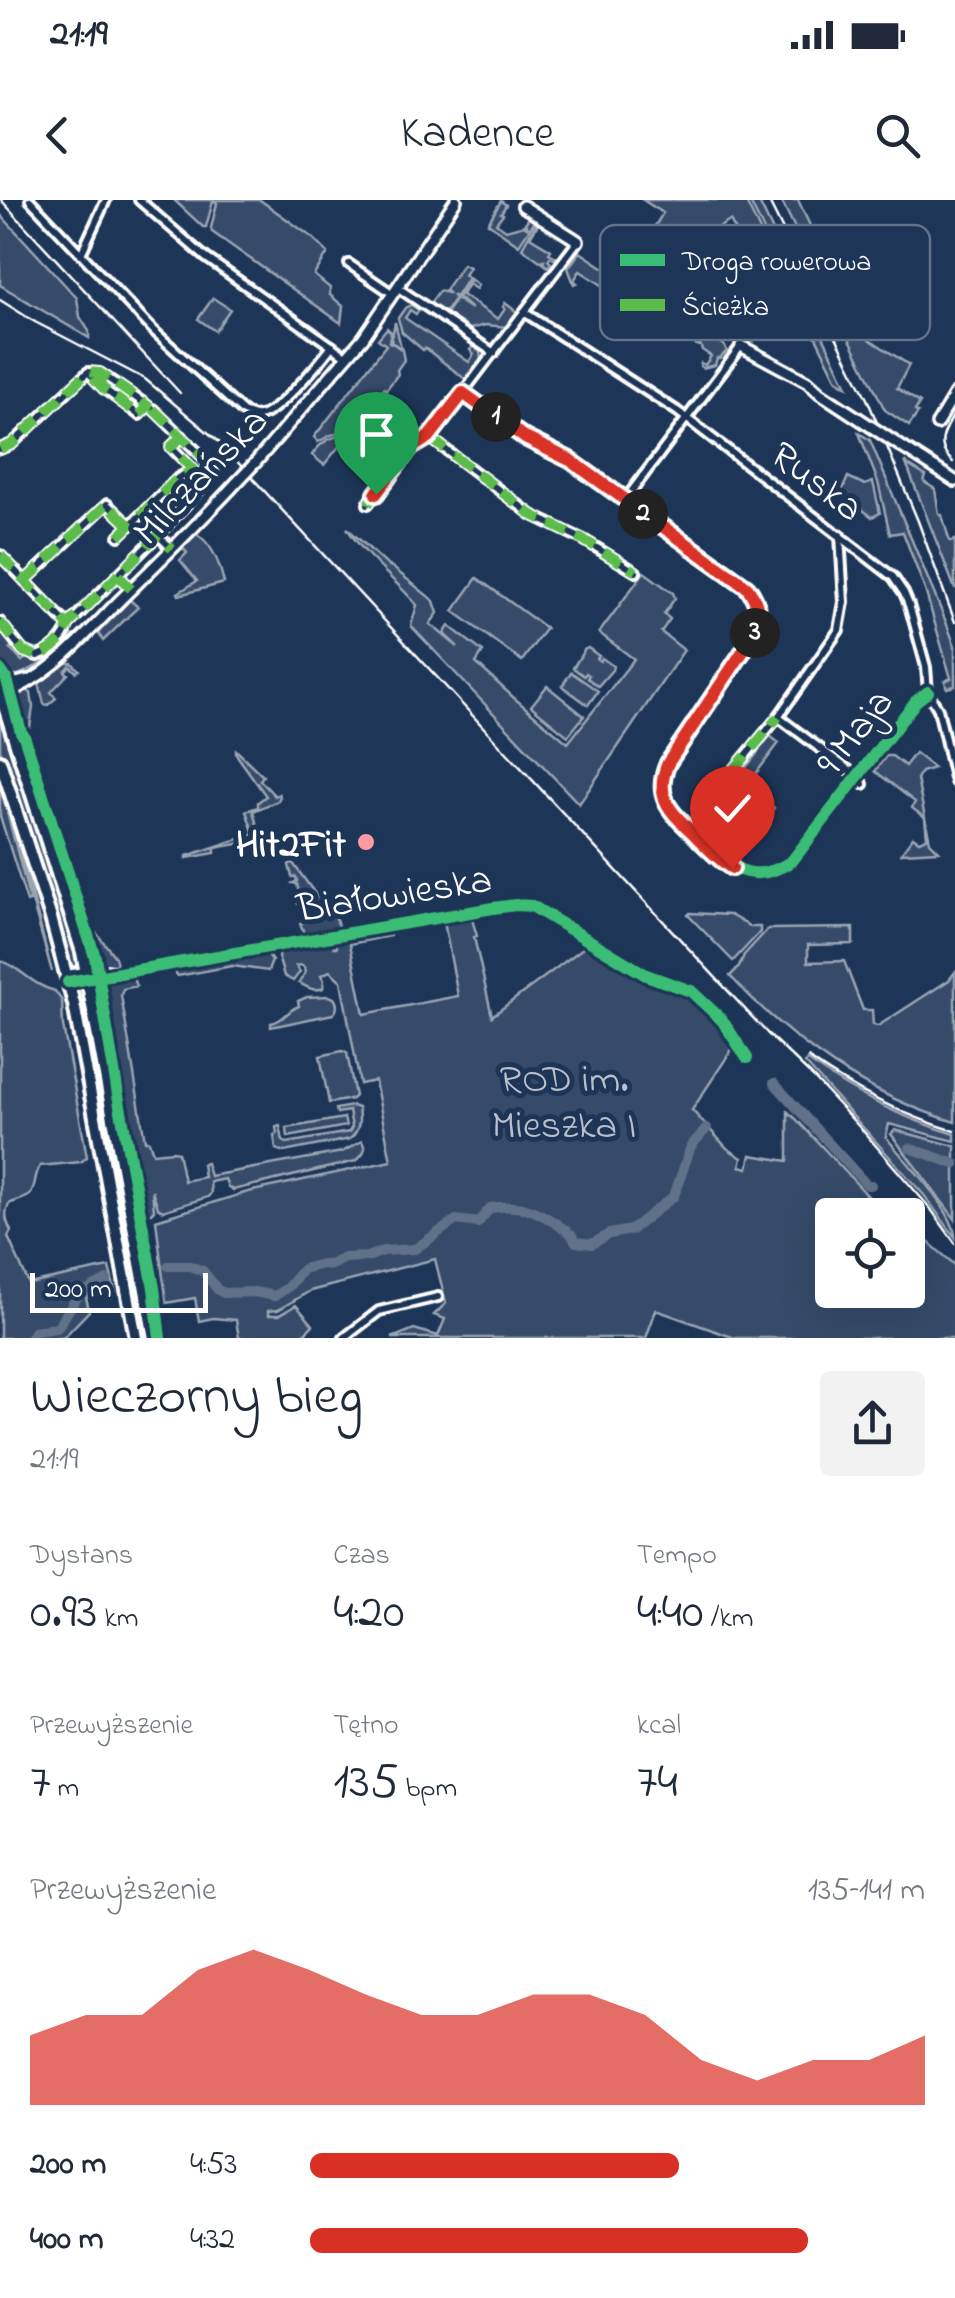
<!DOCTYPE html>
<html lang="pl">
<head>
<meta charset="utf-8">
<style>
  :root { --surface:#fff; --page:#f2f2f3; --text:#1f2937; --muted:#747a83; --accent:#d93025 }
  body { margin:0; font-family:"Indie Flower",sans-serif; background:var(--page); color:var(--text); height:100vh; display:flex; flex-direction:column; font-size:38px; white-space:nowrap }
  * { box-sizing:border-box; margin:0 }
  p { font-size:32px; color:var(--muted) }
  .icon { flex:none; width:55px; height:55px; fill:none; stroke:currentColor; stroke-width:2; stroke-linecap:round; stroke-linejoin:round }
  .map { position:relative; height:1138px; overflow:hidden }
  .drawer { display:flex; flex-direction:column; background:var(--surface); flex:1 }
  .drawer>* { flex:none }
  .controls { position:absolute; left:815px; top:998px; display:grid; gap:20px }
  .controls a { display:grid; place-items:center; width:110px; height:110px; border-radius:10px; background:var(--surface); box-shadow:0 10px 40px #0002; font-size:50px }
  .scale { position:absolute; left:30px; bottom:25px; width:178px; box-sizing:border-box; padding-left:10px; border:5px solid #fff; border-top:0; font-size:28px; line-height:35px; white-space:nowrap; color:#fff; -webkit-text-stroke:8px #1d3557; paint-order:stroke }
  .pin { position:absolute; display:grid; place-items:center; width:85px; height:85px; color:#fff; margin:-102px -42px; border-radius:50% 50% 50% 0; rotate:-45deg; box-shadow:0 0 10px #0007 }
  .pin .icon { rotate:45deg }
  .km { position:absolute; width:50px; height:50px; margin:-25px; border-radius:50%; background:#222; color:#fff; font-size:28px; line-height:50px; text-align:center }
  .round { display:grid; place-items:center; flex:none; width:105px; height:105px; border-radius:10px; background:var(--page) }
  .headline { display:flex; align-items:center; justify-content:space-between; height:170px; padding:0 30px }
  h1 { font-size:55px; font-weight:600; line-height:75px }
  .figures { display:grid; grid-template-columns:repeat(3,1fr); gap:15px; height:170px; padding:10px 30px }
  .figures div { display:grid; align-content:center }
  .figures b { font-size:50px; font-weight:600 }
  .figures small { font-size:28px; font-weight:400 }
  .figures p { font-size:28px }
  .chart { height:280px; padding:20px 30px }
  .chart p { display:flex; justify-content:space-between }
  .chart svg { width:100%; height:180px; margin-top:10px; fill:var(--accent); opacity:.7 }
  ul { padding:0 30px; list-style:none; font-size:32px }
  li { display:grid; grid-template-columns:160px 120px 1fr; align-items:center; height:75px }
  li i { height:25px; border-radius:12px; background:var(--accent) }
  .status { display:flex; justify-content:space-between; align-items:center; height:70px; padding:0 50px; background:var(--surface); direction:ltr }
  .status svg { height:28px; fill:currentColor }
  header { display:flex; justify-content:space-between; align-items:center; height:130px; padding:0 30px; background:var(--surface); font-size:45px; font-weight:600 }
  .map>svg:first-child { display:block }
  .green { fill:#364b69; stroke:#9aa5b4; stroke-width:2.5 }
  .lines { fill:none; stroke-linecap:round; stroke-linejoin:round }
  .river { stroke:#617289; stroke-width:10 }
  .minor-casing { stroke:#fff; stroke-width:14 }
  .tertiary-casing { stroke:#fff; stroke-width:16 }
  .primary-casing { stroke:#fff; stroke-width:18 }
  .minor { stroke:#1d3557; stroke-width:6 }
  .tertiary { stroke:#1d3557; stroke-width:9 }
  .primary { stroke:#1d3557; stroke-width:10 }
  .tram { stroke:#fff; stroke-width:2.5 }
  .rail { stroke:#fff; stroke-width:2.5 }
  .tertiary-bridge-casing { stroke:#fff; stroke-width:16; stroke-linecap:butt }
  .tertiary-bridge { stroke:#1d3557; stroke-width:9 }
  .quiet { stroke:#5cbc4b; stroke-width:10; stroke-dasharray:20 10; stroke-linecap:butt }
  .cycleway-casing { stroke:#1d3557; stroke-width:19 }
  .cycleway { stroke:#3abd76; stroke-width:12 }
  .route-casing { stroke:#fff; stroke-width:20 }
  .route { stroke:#d93025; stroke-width:12 }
  .poi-dot { fill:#ff9aa2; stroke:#1d3557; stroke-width:4 }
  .labels { text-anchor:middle; stroke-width:10; stroke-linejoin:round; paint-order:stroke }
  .street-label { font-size:40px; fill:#fff; stroke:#1d3557 }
  .poi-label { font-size:40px; font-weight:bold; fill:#fff; stroke:#1d3557; text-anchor:end }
  .park-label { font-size:40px; fill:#b9c0ca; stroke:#1d3557 }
  .key { fill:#1d3557; stroke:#617289; stroke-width:2.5 }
  .key-label { font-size:28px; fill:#fff }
</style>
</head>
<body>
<div class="status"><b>21:19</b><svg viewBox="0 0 49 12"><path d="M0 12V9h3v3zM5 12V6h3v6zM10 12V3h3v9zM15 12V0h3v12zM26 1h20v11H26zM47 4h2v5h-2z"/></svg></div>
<header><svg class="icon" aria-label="back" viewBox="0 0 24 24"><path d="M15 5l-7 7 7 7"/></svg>Kadence<svg class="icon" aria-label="search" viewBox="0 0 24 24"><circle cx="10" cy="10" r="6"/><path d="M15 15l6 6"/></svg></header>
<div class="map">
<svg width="955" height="1138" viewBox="0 0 955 1138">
  <rect width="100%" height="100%" fill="#1d3557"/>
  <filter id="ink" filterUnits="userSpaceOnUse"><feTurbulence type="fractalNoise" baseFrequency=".01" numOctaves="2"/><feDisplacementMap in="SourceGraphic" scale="20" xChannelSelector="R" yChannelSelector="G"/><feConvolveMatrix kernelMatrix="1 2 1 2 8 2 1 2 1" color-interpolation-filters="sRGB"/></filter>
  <g filter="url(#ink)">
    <g class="green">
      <polygon points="174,0 260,0 313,38 328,53 314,75 330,88 330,95 343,106 341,123 212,32 211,28 217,3 213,1 206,27 203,27"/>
      <polygon points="643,0 745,0 792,97 772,113 753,141 705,112 738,67 752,59 730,21 701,38 667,88 632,64 663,13"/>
      <polygon points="749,0 758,0 847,186 837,180"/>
      <polygon points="781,0 798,0 860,133 909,165 897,188 920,203 915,211 918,213 909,226 885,210"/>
      <polygon points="501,1 506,5 501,13 503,14 496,23 506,30 524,25 528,28 525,23 529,18 534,22 519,45 488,23"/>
      <polygon points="0,14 77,98 80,117 89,131 89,138 0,85"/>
      <polygon points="536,23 538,24 530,37 551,50 549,53 556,57 554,59 550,57 548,60 551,63 548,67 543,63 544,60 540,61 522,48"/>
      <polygon points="580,52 663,107 656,119 580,71 574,80 577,83 574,84 568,68"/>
      <polygon points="463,64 469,67 464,75 468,78 456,97 452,95 455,98 445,112 438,108 433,110 431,102 439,91 448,93 445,90"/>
      <polygon points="470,79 478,85 476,89 468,84 462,95 498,119 505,109 503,107 505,103 517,112 507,127 486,125 470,129 446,113 456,99 471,109 458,97"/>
      <polygon points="213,98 230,109 215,131 198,119"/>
      <polygon points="411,105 419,110 416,114 410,110 405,118 469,162 474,154 470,150 473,146 480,151 481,160 465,179 425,148 423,150 402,132 398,118 405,108"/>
      <polygon points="666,108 724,145 727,151 720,158 717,158 715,165 703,168 700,166 701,163 705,165 711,156 702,150 700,144 698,146 657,121"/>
      <polygon points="395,122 401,147 398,147 402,150 404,160 397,170 398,174 386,190 384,188 379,194 378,198 369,207 360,228 331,235 318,242 314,237 386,145 378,139 387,128 391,132 389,142 398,146 391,142"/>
      <path d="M382,199L390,224L366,229C364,215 371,206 382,199Z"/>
      <path d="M383,229C396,232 409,231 422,237C415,243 403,240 396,234L394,248L388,253H384L377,246H380L372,235L367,233L366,230Z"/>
      <path d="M350,233L324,265L312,255C322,240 332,237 350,233Z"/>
      <polygon points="859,233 870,240 946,422 955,446 955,486 947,488 946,486 945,481 951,478 925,390 903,332 890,334 878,282"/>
      <polygon points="905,261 908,265 926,276 924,282 935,289 939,314 942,315 949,339 951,342 955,340 955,389"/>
      <polygon points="848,277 865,285 873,282 880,313 872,317 841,293"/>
      <path d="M347,328L387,365L392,367L434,401L438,413L430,424L458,447L444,434L449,426L483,452L476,463L514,498L568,543L634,459L599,433L644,372L673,393L675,398L664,414L670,419L661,432L684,450L579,604L411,426L417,405C394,378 366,358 347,328Z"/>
      <path d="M196,334C213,343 220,365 224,383L179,395L178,393L197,381L180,360L187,353L182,347Z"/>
      <polygon points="477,378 546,428 522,461 453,411"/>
      <polygon points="130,400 138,407 103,441 98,433"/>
      <path d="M69,432L74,436C54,455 38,469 12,477L1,466L0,434L2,433L12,446L10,449L22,461L26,458H42Z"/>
      <polygon points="588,448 599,456 597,459 600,461 602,458 613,466 612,470 598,486 587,478 589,475 586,473 584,476 573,468 584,450"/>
      <polygon points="66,463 72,463 79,470 76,472 70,466 65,471 68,474 51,492 56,498 48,505 44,504 39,483"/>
      <polygon points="571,472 598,491 588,505 562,486"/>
      <polygon points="547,486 584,516 568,536 531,506"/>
      <polygon points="25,489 31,493 33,507 28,541 17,496"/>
      <polygon points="11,500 73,696 72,696 65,684 10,506"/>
      <polygon points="0,516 31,604 78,756 76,766 73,766 70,762 50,695 37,663 0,549"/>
      <polygon points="770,536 779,543 751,580 742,573"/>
      <polygon points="236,550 263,576 260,580 275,596 279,594 280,596 278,601 253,611 260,636 264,638 261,639 262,644 260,640 215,648 215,653 187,658 187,656 254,634 246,611 258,607 258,602 266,596 236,554"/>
      <polygon points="915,553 934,568 921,572 917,579 930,642 939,651 901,653 913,637 919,641 927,638 925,618 912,608 915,602 875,571 886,556 892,556 905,566"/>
      <polygon points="0,588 27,674 52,772 7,612 30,701 27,702 0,616"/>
      <polygon points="758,595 774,608 757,630 748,608"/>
      <polygon points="292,662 316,695 335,714 338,726 335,729 304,733 300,723 316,719 312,701 297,704 301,701 297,684 293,683 297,681 296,677 292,677 289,665"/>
      <polygon points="690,713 730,715 751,727 760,727 760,732 733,761 688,715"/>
      <path d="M471,716L477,736L474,737L492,816L587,745L593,746L653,782L684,790L696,798L723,826L732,842L729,854L692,910L727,948L742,958L740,966L748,968L751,955L788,961V912L796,919L868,996L857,1015H832V1090H908V1054L926,1040L955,1065V1138H735L656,1110L646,1138H392L414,1129L438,1136L445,1119L434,1115L446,1103L435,1059L310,1091L278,1110L268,1111V1115H279L296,1105L313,1125L300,1138H239L236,1120L213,1118L199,1121L195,1098L166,1103L156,1020L248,992L391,961L375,881L360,884L341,781L330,771L321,775L324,780L323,788C314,792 307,787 299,783L305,773L304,767L300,765L296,766L300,772L293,781L284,776L278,757L281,747L333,738L334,747H337L336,738L393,729L390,736L350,744L364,814L458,796L444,722Z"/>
      <polygon points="88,722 115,757 117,764 111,766 100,763"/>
      <path d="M853,728V744L808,745V762L844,761L863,810H872L873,825L878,826L949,780L955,772V922C866,895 794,844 730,776L739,767L744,755L768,729Z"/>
      <polygon points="264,750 272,761 268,771 232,766 178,776 176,774 177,767 182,765"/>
      <path d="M0,761C17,764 30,785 55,791L62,801L63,826L87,957L81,962L40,966C34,975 36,988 30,995C25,999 15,1001 9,1004C4,1014 6,1021 11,1031L8,1037L29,1084L109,1067L115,1091L86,1097L89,1111L63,1138H0Z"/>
      <polygon points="128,776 133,778 136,786 123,789 121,795 145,941 149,941 153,953 173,951 178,952 184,981 204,977 202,964 206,963 210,976 342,952 362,941 365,948 363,954 356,961 233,990 228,987 225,979 210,982 211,993 208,997 163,1011 158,1008 152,990 154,1010 150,1014 146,1014 104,783 105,780"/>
      <path d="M329,796L334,798C338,803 338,810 333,814L271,827V823C284,821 287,810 299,806L298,801L307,797Z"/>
      <polygon points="85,802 107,906 150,1138 140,1138 77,803"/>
      <polygon points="342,851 347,853 355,896 352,899 329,903 320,856"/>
      <path d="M807,860C852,893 901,918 955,934V941L889,924L886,937C904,960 955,1011 955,1037L924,995L805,863Z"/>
      <path d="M352,906L358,908C360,921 360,930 350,939L284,952L276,949L274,935L277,934L276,927L280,926L283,941L287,943L349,932L352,927L349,911L337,913L336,909Z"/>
      <polygon points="344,918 346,926 288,937 287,928"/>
      <polygon points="895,930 955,946 955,1019 891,934"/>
    </g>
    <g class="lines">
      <g class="river">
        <polyline points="774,883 867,985 871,985"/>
        <polyline points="910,948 955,964"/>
        <polyline points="571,1034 576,1042 592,1044 609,1034 631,1030 674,996 691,946 707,928"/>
        <path d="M168,1066H190L203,1071L218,1090L224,1093L254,1092L275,1096L288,1087L303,1069L322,1064L331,1065L344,1058L367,1057L383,1051L415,1049L456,1020L478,1023L490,1008C526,1003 538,1011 567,1031"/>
        <polyline points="30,1138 35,1131 57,1128 78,1096 107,1080"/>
      </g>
      <defs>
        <g id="minor">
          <path d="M30,0L154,131L243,212C249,214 253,217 259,216C277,214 320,162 332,146"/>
          <polyline points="139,0 205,57 347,157"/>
          <polyline points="81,54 106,0"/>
          <polyline points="349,64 393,94"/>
          <polyline points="397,87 494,153"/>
          <polyline points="524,112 677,211 893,377 904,393 909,405 926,467 928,492 938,509 955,582"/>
          <path d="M463,193L525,238L569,260L680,341L743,383L752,394L757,406L758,420L754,435L669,562C663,574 660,586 665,600C672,620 726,668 747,672C763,676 778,670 792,661L916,501L928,492"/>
          <polyline points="153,209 204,258 214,274 158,335"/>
          <polyline points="182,236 171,247 206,283"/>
          <polyline points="429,237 532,315 584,340 636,372"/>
          <polyline points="0,249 12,244 88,172 100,173 148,206 139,215 104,189 88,172"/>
          <polyline points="625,300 741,146"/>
          <polyline points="368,304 412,246 429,237 578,41"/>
          <polyline points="119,336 178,278 193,270"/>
          <polyline points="0,355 68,425 118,375"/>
          <polyline points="25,381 107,304 130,326"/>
          <polyline points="131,389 118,375 158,335 172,349"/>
          <path d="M0,422L23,451L37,456C51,452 65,439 68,425"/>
          <polyline points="778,517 858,577 863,584"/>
          <polyline points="733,571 778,517 839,430 844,402 840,335"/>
          <polyline points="67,774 96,769 114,771"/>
          <polyline points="68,782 493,708 516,705 532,706 646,775 691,791 722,820 747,858"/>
          <polyline points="344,1138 379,1111 438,1097"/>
        </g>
        <g id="tertiary">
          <polyline points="523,6 578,41"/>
          <polyline points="741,146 808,182 820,193 855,216"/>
          <polyline points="937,224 955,194"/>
          <polyline points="905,249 955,281"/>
          <polyline points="255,263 363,138 456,0"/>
          <polyline points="0,487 28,480"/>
          <path d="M0,496C49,478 85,435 121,399C161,360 200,322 237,282"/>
        </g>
        <g id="primary">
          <polyline points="0,494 82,752 154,1138"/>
          <polyline points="0,561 51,718 74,804 136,1138"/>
        </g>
      </defs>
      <use href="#minor" class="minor-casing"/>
      <use href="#tertiary" class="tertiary-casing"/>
      <use href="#primary" class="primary-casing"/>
      <use href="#minor" class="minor"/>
      <use href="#tertiary" class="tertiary"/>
      <use href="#primary" class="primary"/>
      <path class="tram" d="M953,262C934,246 944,231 955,213"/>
      <g class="rail">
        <polyline points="1,0 180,193"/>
        <polyline points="768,0 868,201 918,321 955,422"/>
        <polyline points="0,100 35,122 145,179 218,241 767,833 812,876 863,931 930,1008 955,1043"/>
        <path d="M808,858C853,890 902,915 955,931"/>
      </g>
      <defs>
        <g id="tertiary-bridge">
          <polyline points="855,216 905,249"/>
          <polyline points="237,282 255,263"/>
        </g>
      </defs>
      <use href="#tertiary-bridge" class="tertiary-bridge-casing"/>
      <use href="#tertiary-bridge" class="tertiary-bridge"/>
      <g class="quiet">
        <polyline points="153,209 204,258 214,274 158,335"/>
        <polyline points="182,236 171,247 199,276"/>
        <polyline points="429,237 532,315 584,340 636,372"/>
        <polyline points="0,249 12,244 88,172 100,173 148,206 139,215 104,189 88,172"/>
        <polyline points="368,304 409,249 429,237 463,193"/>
        <polyline points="119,336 178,278 193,270"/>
        <polyline points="0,355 68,425 118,375"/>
        <polyline points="25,381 107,304 130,326"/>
        <polyline points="131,389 118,375 158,335 172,349"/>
        <path d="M0,422L23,451L37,456C51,452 65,439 68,425"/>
        <polyline points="733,571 778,517"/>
      </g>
      <defs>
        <g id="cycleway">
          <path d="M463,193L525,238L569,260L680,341L743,383L752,394L757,406L758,420L754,435L669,562C663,574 660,586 665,600C672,620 726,668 747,672C763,676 778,670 792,661L916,501L928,492"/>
          <polyline points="0,470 7,480 21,532 24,536 95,757 118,895 154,1088 160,1138"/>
          <polyline points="68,782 493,708 516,705 532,706 646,775 691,791 722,820 747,858"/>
        </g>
      </defs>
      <use href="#cycleway" class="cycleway-casing"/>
      <use href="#cycleway" class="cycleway"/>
    </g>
  </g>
  <g class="lines" filter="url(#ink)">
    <defs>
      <path id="route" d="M376,294L409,249L429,237L463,193L525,238L570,260L747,387C759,403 761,417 754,435L668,563C653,597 671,612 694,634C706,646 718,659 732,668"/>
    </defs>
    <use href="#route" class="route-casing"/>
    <use href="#route" class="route"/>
  </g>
  <circle class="poi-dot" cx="366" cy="642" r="10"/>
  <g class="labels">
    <g class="street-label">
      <text transform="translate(199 275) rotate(-46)" y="14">Milczańska</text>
      <text transform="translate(818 280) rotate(37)" y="14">Ruska</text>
      <text transform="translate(853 531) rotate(-52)" y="14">9 Maja</text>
      <text transform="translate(394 692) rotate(-9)" y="14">Białowieska</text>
    </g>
    <g class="poi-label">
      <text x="346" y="656">Hit2Fit</text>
    </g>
    <g class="park-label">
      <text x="564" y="891">ROD im.<tspan x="564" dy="46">Mieszka I</tspan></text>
    </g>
  </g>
  <rect x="600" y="25" width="330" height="115" rx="15" class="key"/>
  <rect x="620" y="54" width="45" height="12" fill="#3abd76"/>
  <rect x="620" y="99" width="45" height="12" fill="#5cbc4b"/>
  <g class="key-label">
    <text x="682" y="70">Droga rowerowa</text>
    <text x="682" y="115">Ścieżka</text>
  </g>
</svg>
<div class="controls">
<a><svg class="icon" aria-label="locate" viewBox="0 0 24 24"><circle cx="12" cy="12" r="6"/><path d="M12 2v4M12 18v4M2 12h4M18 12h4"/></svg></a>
</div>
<div class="scale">200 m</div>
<div class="pin" style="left:376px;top:294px;background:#1e9e55"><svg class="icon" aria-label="arrive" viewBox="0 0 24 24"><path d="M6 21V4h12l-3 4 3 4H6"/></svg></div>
<div class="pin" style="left:732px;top:668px;background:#d93025"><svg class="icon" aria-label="check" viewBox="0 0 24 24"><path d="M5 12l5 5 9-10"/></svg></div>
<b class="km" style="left:496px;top:217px">1</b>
<b class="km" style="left:643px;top:314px">2</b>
<b class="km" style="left:755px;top:433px">3</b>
</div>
<section class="drawer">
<div class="headline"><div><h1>Wieczorny bieg</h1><p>21:19</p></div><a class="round"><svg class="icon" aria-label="share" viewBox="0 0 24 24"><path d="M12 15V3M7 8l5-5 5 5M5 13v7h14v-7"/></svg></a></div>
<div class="figures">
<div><p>Dystans</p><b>0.93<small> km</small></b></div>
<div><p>Czas</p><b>4:20</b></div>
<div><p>Tempo</p><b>4:40<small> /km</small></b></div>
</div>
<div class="figures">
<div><p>Przewyższenie</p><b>7<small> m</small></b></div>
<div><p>Tętno</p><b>135<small> bpm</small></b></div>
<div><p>kcal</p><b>74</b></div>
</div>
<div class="chart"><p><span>Przewyższenie</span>135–141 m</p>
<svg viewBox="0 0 160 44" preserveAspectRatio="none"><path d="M0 44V27L10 22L20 22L30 11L40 6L50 11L60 17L70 22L80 22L90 17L100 17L110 22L120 33L130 38L140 33L150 33L160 27V44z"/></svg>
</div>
<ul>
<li><b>200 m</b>4:53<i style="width:60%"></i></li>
<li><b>400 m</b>4:32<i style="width:81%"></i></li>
</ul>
</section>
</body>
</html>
